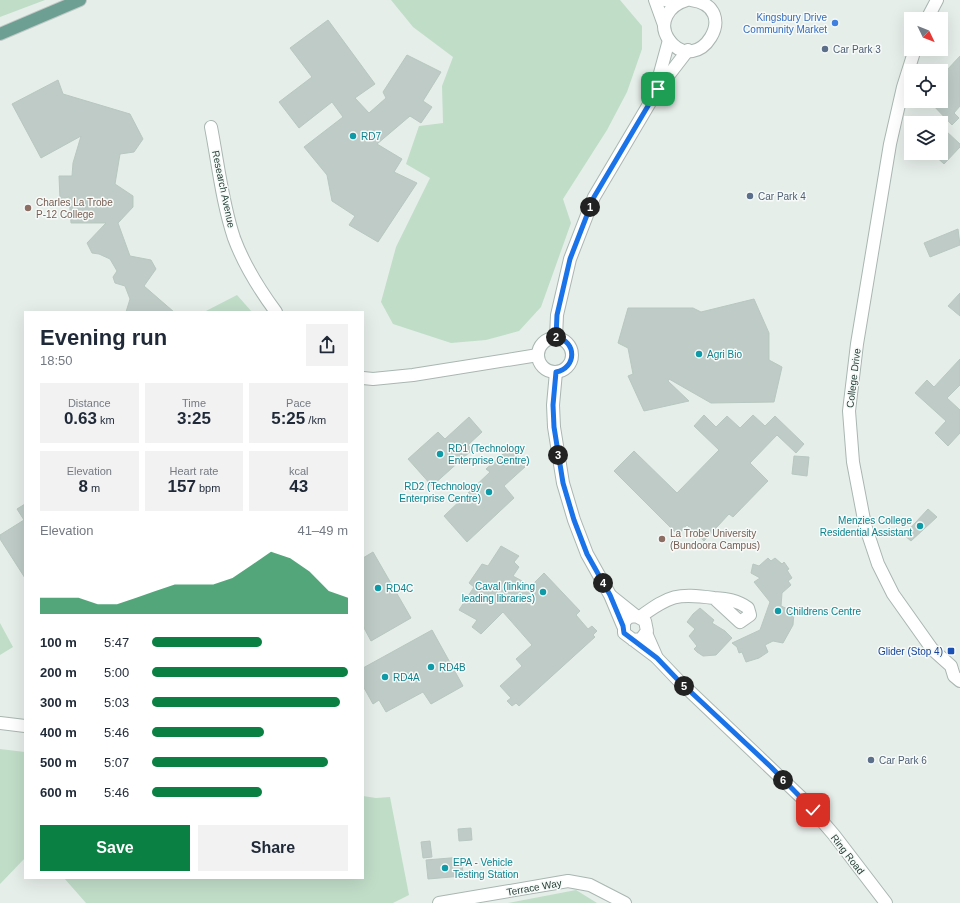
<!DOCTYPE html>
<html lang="en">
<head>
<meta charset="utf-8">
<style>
  :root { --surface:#fff; --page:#f2f2f3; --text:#1f2937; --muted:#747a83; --accent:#0b8043 }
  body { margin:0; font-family:Helvetica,sans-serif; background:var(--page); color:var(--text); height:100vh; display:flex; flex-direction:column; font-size:15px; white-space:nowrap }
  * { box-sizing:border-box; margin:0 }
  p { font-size:13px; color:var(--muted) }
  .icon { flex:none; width:22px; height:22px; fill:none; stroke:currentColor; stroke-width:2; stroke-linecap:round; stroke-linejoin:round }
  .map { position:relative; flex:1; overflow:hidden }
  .side { position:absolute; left:24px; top:311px; width:340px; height:568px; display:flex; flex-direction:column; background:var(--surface); border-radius:0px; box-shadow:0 4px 16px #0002 }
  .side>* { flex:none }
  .needle { width:26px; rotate:133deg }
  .buttons { position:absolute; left:904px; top:12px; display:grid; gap:8px }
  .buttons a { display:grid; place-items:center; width:44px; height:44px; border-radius:0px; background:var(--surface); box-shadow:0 4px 16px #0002; font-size:20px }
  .pin { position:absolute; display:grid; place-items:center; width:34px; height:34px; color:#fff; margin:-17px; border-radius:8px; box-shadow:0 2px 6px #0006 }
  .km { position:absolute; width:20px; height:20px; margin:-10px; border-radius:50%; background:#222; color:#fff; font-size:11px; line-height:20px; text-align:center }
  .round { display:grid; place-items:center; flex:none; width:42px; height:42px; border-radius:0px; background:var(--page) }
  .headline { display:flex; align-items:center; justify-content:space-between; height:68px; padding:0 16px }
  h1 { font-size:22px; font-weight:600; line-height:30px }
  .figures { display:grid; grid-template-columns:repeat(3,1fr); gap:6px; height:68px; padding:4px 16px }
  .figures div { display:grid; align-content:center; border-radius:0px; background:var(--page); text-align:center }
  .figures b { font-size:17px; font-weight:600 }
  .figures small { font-size:11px; font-weight:400 }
  .figures p { font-size:11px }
  .chart { height:112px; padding:8px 16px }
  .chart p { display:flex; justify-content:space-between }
  .chart svg { width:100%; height:72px; margin-top:4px; fill:var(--accent); opacity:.7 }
  .button { display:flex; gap:8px; margin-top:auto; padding:8px 16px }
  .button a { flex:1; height:46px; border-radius:0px; background:var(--accent); color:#fff; font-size:16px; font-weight:600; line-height:46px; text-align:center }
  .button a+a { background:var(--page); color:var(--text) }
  ul { padding:0 16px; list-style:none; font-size:13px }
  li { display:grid; grid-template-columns:64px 48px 1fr; align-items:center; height:30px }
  li i { height:10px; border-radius:5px; background:var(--accent) }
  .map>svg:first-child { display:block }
  .green { fill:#c0ddc8 }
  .building { fill:#becbc6; stroke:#b8c7c1 }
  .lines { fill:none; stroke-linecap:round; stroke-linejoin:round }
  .minor-casing { stroke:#a9b6b1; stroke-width:14 }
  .major-casing { stroke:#c2c9c7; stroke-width:14 }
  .minor { stroke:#fff; stroke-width:12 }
  .major { stroke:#6da092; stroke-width:12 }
  .route-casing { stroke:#fff; stroke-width:8 }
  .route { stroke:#1a73e8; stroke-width:5 }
  .shop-dot { fill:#3f7fe0; stroke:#f6faf8; stroke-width:1.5 }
  .service-dot { fill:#5c6f8a; stroke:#f6faf8; stroke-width:1.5 }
  .culture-dot { fill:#0f9aa8; stroke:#f6faf8; stroke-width:1.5 }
  .education-dot { fill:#8d6e63; stroke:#f6faf8; stroke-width:1.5 }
  .transit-dot { fill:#1a4fb4; stroke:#f6faf8; stroke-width:1.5 }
  .labels { text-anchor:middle; stroke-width:3; stroke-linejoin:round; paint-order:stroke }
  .shop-label { font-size:10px; fill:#366cbe; stroke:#f6faf8; text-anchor:end }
  .service-label { font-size:10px; fill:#4e5e75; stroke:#f6faf8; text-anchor:start }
  .culture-label { font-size:10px; fill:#0d838f; stroke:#f6faf8; text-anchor:start }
  .street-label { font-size:10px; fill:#263f38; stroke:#f6faf8 }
  .education-label { font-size:10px; fill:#785e54; stroke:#f6faf8; text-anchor:start }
  .transit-label { font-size:10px; fill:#164399; stroke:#f6faf8; text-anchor:end }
</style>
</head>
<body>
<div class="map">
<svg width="960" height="903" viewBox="0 0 960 903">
  <rect width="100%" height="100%" fill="#e6eeea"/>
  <g class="green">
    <polygon points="0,0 45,0 0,17"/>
    <polygon points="391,0 620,0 642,26 642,49 627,92 607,130 563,199 571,223 541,307 519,331 486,340 451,343 393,324 381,302 396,247 430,178 406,164 419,126 443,123 442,86 453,57 413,27"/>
    <polygon points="237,295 252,312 204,312"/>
    <polygon points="0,623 13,647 0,655"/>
    <polygon points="0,749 25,752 25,858 0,884"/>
    <polygon points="363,796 376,798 390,797 409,895 393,903 86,903 64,878 363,878"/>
    <polygon points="576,890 597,903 508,903"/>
  </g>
  <g class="building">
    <polygon points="328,20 375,84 355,98 369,113 386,98 383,92 407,55 441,72 423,101 432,107 421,123 410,116 377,144 402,159 394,172 417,183 378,242 349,225 355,216 332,201 327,175 304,147 343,117 332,102 299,128 279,102 312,77 290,48"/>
    <polygon points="960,56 960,106 954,113 959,118 952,125 929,101 941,101 941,65 947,70"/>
    <polygon points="58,80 63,94 130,114 143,139 134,152 120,154 115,184 133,196 133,207 118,223 130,256 151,260 156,269 144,286 174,312 126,312 130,299 125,286 115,283 113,277 117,271 110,259 99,254 92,253 87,243 106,223 71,223 69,197 60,199 59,176 72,176 73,163 81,136 41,158 12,104"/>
    <polygon points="946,131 960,144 960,147 944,164 932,153 941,153 941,137"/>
    <polygon points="958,229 960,245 930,257 924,243"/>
    <polygon points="960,293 960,316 948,306"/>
    <polygon points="754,299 769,333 769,360 782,367 774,402 711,403 669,379 668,381 689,401 644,411 628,376 633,374 628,348 618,343 628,308 693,308 701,312"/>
    <polygon points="960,359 960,385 947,398 960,410 960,433 948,446 935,433 946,421 915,393 927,380 934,387"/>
    <polygon points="704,415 716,427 727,416 740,428 753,415 765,426 775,416 804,444 796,453 777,435 750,463 768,481 733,517 729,514 704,541 687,525 678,535 614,471 634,451 677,493 719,450 694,426"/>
    <polygon points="469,417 482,432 468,445 472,450 432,486 408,459 438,432 445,439"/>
    <polygon points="511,447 526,466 504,486 514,498 467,542 444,516 490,472 486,469"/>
    <polygon points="794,456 809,457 807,476 792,474"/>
    <polygon points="25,504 25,578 0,539 0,535 24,520 17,509"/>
    <polygon points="928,509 937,517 911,541 904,535"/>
    <polygon points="501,546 519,556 514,562 519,567 513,576 531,586 544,573 580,611 576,615 588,629 592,626 597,631 593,635 595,637 519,706 516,703 512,706 507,701 511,698 500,686 522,666 516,659 532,645 503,612 481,634 472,627 477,620 459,610 474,587 469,583 482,564 488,566"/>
    <polygon points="373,552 411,618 371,641 363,626 363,558"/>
    <polygon points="768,558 771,561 775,558 782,564 784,562 789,569 787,570 792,578 788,581 791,585 782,593 781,606 794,612 793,625 783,643 773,641 765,645 768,652 759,658 746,662 742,652 739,653 737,647 732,643 760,630 770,602 754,582 760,578 751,573 753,564 759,566"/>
    <polygon points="700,608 714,620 712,623 725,631 732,638 716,655 703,656 697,652 694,649 697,646 689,636 695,629 687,622 693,614"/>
    <polygon points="432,630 463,686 431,704 423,692 386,712 379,700 373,704 363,686 363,668"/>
    <polygon points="471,828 472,840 459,841 458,829"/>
    <polygon points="430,841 432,857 423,858 421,842"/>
    <polygon points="462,857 463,876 428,879 426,860"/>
  </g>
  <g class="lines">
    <defs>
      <g id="minor">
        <polyline points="655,0 664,25"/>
        <polyline points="664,0 678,3"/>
        <path d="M687,0C669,5 657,23 669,40C698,79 744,7 691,0"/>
        <polyline points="927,19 937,0"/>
        <polyline points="915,49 903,87 890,144 857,344 849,411 853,462 865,525 878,564 893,594 932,649 951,666 954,676 960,681"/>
        <polyline points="658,89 660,73 669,40"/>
        <path d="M211,127C218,163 222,202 234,238C244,265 259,289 276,312"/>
        <polyline points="556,337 557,315 570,259 594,197 658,89 688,50"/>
        <circle cx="555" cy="355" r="17"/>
        <polyline points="556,372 553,405 554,427 563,483 574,520 587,554 610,595 623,626"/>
        <polyline points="363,378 373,379 413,375 538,355"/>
        <polyline points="611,596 636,616"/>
        <path d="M640,617C670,595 677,593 714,598C727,599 737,600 748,608L750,615L740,622L714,598"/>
        <polyline points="646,633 657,658 678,680 804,800 834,835 886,903"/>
        <polyline points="633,640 641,639 647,631 645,621 636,616 629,617 624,622 624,633 656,657"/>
        <polyline points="0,723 25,726"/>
        <polyline points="439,903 568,881 590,885 625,903"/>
      </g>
      <polyline id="major" points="0,34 80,0"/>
    </defs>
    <use href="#minor" class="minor-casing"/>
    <use href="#major" class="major-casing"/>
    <use href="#minor" class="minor"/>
    <use href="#major" class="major"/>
  </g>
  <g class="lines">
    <defs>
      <path id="route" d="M658,89L594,197L570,259L557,315L556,337C577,341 577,368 556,372L553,405L554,427L563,483L574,520L587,554L610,595L623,626L624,633L657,658L678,680L771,767L813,810"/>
    </defs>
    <use href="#route" class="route-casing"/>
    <use href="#route" class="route"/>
  </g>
  <circle class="shop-dot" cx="835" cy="23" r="4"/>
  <g class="service-dot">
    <circle cx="825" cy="49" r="4"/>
    <circle cx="750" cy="196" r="4"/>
    <circle cx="871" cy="760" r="4"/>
  </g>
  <g class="culture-dot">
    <circle cx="353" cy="136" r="4"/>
    <circle cx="699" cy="354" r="4"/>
    <circle cx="440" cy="454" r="4"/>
    <circle cx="489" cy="492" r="4"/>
    <circle cx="920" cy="526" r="4"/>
    <circle cx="378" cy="588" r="4"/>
    <circle cx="543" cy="592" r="4"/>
    <circle cx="778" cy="611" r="4"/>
    <circle cx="431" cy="667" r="4"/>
    <circle cx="385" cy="677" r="4"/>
    <circle cx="445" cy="868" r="4"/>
  </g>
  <g class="education-dot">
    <circle cx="28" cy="208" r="4"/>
    <circle cx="662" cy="539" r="4"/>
  </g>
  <rect class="transit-dot" x="947" y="647" width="8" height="8" rx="2"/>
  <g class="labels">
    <g class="shop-label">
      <text x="827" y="21">Kingsbury Drive<tspan x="827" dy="12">Community Market</tspan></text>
    </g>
    <g class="service-label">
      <text x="833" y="53">Car Park 3</text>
      <text x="758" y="200">Car Park 4</text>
      <text x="879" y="764">Car Park 6</text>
    </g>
    <g class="culture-label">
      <text x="361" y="140">RD7</text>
      <text x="707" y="358">Agri Bio</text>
      <text x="448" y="452">RD1 (Technology<tspan x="448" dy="12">Enterprise Centre)</tspan></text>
      <text x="481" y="490" text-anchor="end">RD2 (Technology<tspan x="481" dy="12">Enterprise Centre)</tspan></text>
      <text x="912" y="524" text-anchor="end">Menzies College<tspan x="912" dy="12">Residential Assistant</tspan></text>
      <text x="535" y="590" text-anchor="end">Caval (linking<tspan x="535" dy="12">leading libraries)</tspan></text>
      <text x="386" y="592">RD4C</text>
      <text x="786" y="615">Childrens Centre</text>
      <text x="439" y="671">RD4B</text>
      <text x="393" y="681">RD4A</text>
      <text x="453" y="866">EPA - Vehicle<tspan x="453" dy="12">Testing Station</tspan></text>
    </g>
    <g class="street-label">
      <text transform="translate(224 189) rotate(78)" y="4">Research Avenue</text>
      <text transform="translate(853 378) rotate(-83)" y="4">College Drive</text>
      <text transform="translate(848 854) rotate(52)" y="4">Ring Road</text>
      <text transform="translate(534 887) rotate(-10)" y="4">Terrace Way</text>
    </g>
    <g class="education-label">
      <text x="36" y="206">Charles La Trobe<tspan x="36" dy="12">P-12 College</tspan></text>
      <text x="670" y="537">La Trobe University<tspan x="670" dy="12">(Bundoora Campus)</tspan></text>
    </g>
    <g class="transit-label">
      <text x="943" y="655">Glider (Stop 4)</text>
    </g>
  </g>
</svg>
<div class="buttons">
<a><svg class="needle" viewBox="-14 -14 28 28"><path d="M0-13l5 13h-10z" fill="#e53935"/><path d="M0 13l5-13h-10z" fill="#747a83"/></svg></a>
<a><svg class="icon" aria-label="locate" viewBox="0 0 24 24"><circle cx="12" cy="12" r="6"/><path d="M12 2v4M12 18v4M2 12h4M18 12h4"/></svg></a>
<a><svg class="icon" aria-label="layers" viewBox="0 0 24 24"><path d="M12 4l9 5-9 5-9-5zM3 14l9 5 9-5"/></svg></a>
</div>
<div class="pin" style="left:658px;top:89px;background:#1e9e55"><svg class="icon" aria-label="arrive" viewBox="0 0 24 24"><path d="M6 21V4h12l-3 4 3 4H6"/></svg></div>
<div class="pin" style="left:813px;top:810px;background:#d93025"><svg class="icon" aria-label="check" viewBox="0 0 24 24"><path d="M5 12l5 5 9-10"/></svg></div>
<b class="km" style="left:590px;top:207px">1</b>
<b class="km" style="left:556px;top:337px">2</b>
<b class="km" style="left:558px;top:455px">3</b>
<b class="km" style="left:603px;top:583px">4</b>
<b class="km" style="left:684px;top:686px">5</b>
<b class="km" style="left:783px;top:780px">6</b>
<section class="side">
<div class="headline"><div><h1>Evening run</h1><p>18:50</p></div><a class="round"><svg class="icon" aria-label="share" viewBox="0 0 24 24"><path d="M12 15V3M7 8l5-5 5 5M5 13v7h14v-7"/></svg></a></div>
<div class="figures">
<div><p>Distance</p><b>0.63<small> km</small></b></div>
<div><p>Time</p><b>3:25</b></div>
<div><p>Pace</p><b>5:25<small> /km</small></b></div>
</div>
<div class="figures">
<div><p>Elevation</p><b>8<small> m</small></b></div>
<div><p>Heart rate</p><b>157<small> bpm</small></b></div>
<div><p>kcal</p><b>43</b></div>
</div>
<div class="chart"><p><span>Elevation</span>41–49 m</p>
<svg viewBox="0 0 160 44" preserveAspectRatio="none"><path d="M0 44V34L10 34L20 34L30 38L40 38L50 34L60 30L70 26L80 26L90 26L100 22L110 14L120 6L130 10L140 18L150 30L160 34V44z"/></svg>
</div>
<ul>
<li><b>100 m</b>5:47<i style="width:56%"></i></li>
<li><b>200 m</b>5:00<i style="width:100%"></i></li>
<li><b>300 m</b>5:03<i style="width:96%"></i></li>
<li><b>400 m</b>5:46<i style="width:57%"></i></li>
<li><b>500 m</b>5:07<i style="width:90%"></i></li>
<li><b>600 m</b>5:46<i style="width:56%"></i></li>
</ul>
<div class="button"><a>Save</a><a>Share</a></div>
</section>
</div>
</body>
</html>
